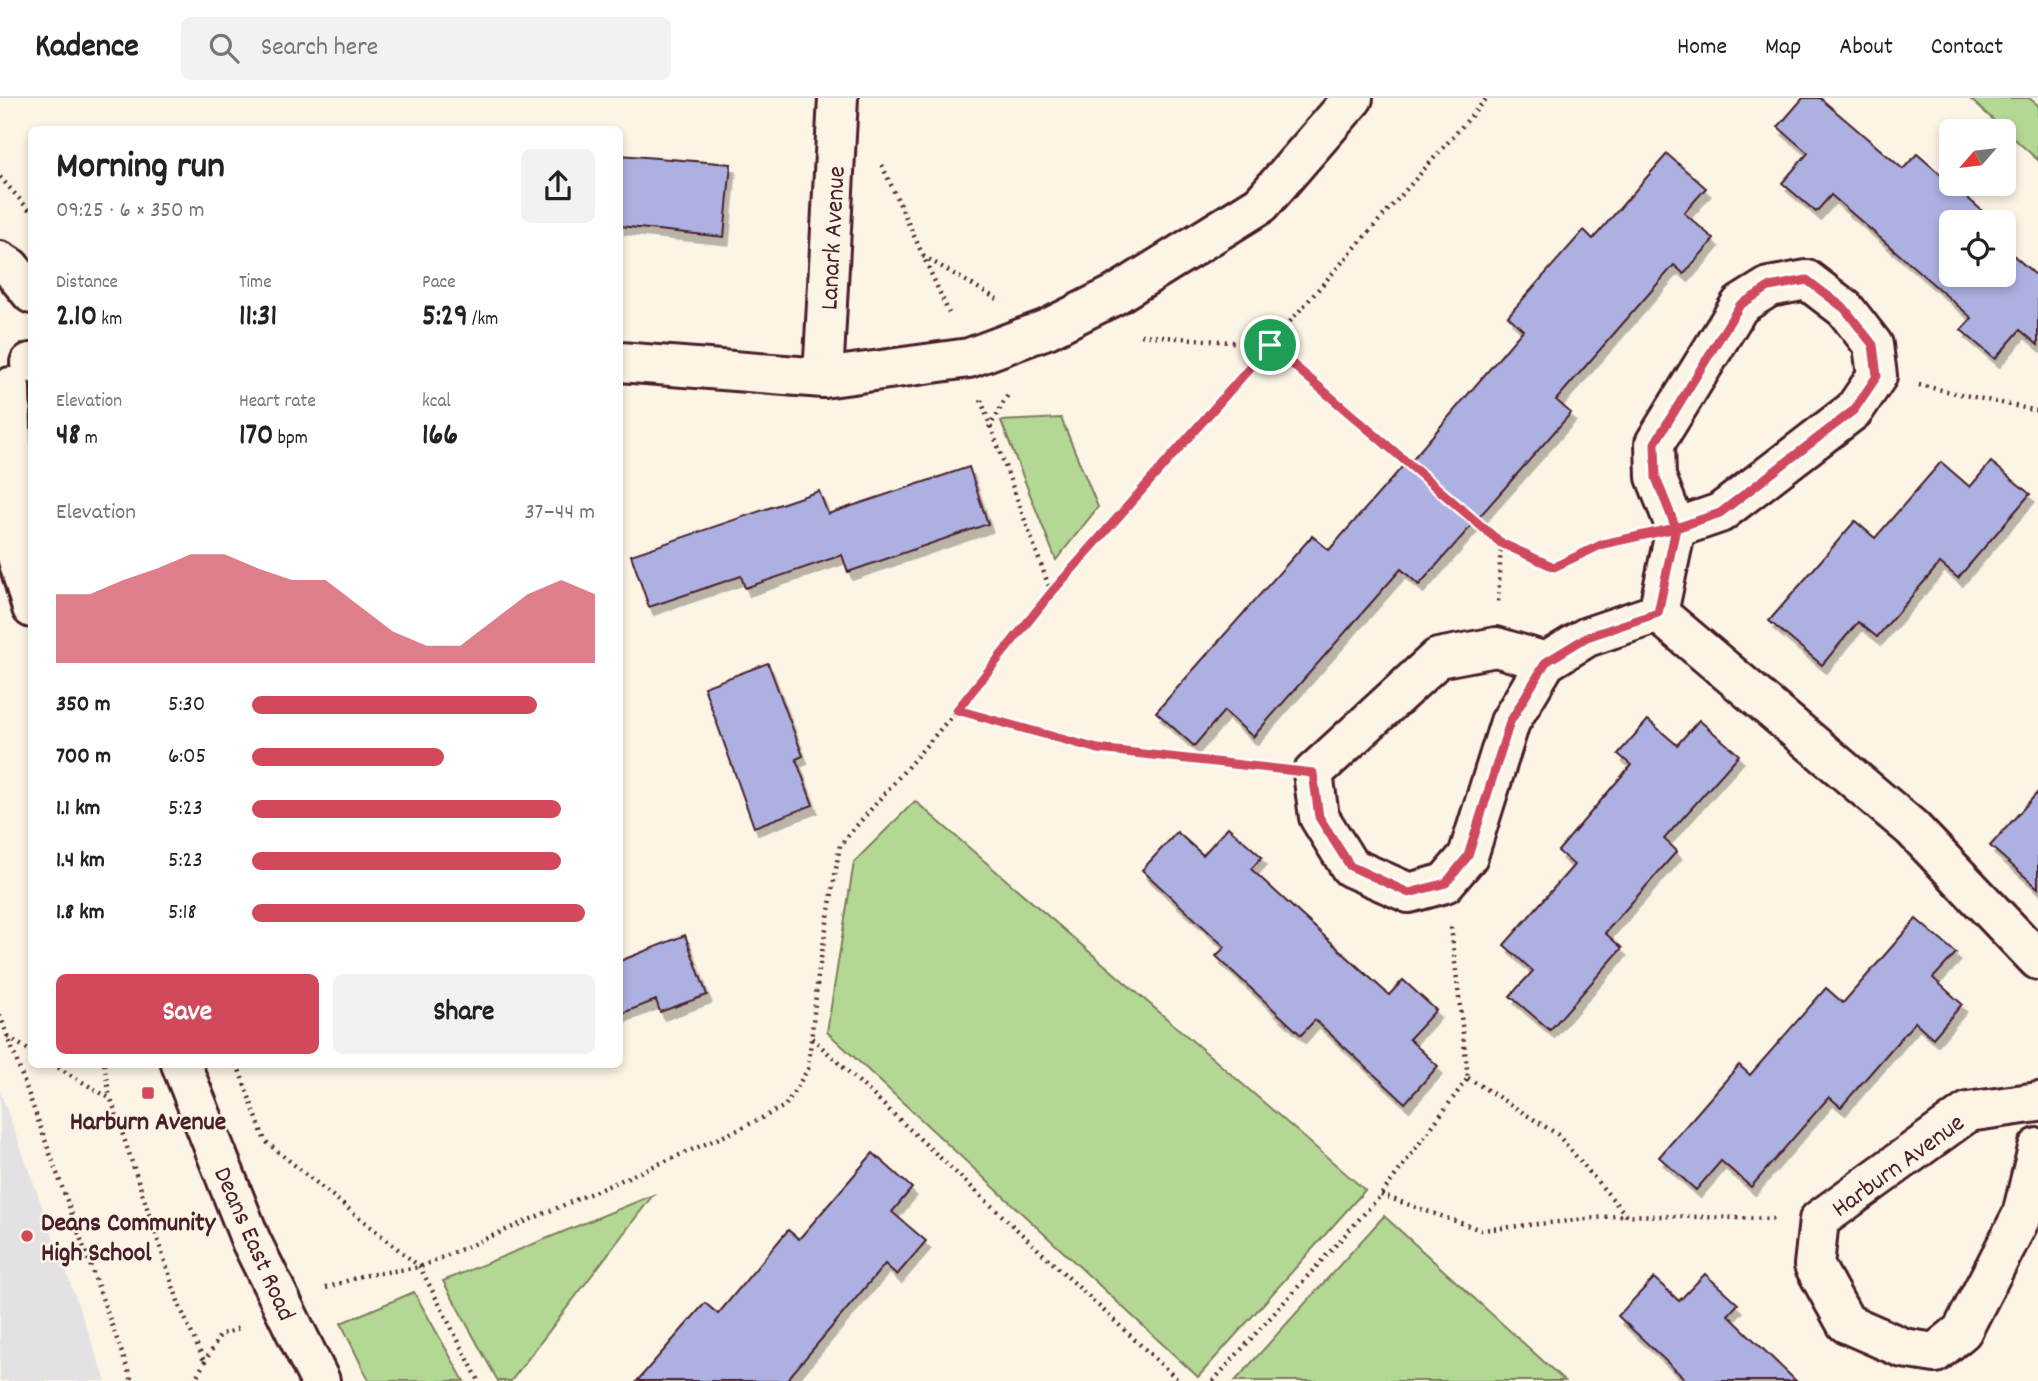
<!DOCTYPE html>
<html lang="en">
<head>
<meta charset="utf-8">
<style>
  :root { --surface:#fff; --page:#f2f2f2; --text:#222; --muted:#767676; --line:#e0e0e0; --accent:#d1495b }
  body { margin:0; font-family:Dekko,sans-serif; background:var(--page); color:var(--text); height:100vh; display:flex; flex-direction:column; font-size:26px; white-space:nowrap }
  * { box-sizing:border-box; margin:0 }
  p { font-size:23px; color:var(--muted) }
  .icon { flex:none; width:38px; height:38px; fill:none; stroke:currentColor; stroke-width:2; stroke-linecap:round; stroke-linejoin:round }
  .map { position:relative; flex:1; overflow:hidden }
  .details { position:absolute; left:28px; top:28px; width:595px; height:942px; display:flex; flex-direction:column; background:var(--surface); border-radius:10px; box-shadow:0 4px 10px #0003 }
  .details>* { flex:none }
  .needle { width:46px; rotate:242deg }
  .tools { position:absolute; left:1939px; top:21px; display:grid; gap:14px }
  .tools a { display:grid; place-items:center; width:77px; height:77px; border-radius:10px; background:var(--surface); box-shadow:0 4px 10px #0003; font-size:35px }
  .pin { position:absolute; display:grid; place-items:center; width:60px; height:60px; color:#fff; margin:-30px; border:4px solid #fff; border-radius:50%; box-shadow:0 2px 7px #0007 }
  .round { display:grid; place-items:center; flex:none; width:74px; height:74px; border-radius:10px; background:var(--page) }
  .headline { display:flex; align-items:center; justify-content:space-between; height:119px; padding:0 28px }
  h1 { font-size:38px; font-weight:700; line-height:52px }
  .metrics { display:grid; grid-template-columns:repeat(3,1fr); gap:10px; height:119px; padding:7px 28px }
  .metrics div { display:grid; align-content:center }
  .metrics b { font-size:30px; font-weight:700 }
  .metrics small { font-size:19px; font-weight:400 }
  .metrics p { font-size:19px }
  .chart { height:196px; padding:14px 28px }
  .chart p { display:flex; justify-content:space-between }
  .chart svg { width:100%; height:126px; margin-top:7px; fill:var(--accent); opacity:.7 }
  .action { display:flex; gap:14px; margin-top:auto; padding:14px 28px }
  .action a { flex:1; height:80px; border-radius:10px; background:var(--accent); color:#fff; font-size:28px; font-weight:700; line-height:80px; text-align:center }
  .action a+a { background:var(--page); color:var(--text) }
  ul { padding:0 28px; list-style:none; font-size:23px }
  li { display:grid; grid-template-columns:112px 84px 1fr; align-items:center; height:52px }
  li i { height:18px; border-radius:9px; background:var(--accent) }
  header { display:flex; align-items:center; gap:42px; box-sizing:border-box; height:98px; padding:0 35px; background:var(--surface); border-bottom:2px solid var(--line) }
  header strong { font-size:33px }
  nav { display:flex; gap:38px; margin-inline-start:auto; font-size:24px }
  .search { width:490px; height:63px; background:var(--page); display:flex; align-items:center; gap:18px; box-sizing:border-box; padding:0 24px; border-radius:10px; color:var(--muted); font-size:26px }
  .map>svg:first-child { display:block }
  .built { fill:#e4e1e4 }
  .green { fill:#b3d893; stroke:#7e7c5f; stroke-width:2 }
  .building { fill:#acb1e2; stroke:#4a1f2b; stroke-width:2; filter:url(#shadow) }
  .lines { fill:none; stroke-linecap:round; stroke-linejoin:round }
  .minor-casing { stroke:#4a1f2b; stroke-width:44 }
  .tertiary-casing { stroke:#4a1f2b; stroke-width:44 }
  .path { stroke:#4a1f2b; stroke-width:4.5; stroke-dasharray:2 5; stroke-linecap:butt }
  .minor { stroke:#fcf5e5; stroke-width:38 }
  .tertiary { stroke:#fcf5e5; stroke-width:38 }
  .route-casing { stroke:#fff; stroke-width:14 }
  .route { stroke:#d1495b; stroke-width:9 }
  .poi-dot { fill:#d1495b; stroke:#fcf5e5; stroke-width:2.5 }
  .labels { text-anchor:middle; stroke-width:5; stroke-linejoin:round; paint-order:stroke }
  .street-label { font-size:26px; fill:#4a1f2b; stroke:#fcf5e5 }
  .poi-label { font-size:26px; font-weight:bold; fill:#4a1f2b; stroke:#fcf5e5 }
</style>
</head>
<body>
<header>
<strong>Kadence</strong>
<div class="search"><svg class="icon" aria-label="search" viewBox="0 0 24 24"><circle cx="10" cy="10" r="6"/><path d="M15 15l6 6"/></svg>Search here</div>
<nav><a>Home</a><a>Map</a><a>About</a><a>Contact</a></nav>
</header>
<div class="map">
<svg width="2038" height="1283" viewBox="0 0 2038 1283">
  <defs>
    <filter id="shadow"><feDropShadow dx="4.5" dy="8" stdDeviation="0" flood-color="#0004"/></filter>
  </defs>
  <rect width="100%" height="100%" fill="#fcf5e5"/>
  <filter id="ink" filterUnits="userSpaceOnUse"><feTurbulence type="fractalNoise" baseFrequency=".0143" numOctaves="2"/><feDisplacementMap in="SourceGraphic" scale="14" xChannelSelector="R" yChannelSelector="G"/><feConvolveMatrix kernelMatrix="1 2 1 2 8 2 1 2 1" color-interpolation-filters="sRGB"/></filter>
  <g filter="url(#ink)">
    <polygon class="built" points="0,993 106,1283 0,1283"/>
    <g class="green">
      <polygon points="1969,0 2029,0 2038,7 2038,62"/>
      <polygon points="1061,320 1098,409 1056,462 1001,323"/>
      <polygon points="915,703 1365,1092 1198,1279 827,934 854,764"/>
      <polygon points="653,1097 511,1283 498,1283 443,1183"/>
      <polygon points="1384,1118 1565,1283 1235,1283"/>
      <polygon points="414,1194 464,1283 369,1283 341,1225"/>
    </g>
    <g class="building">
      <polygon points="1803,0 1820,0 1903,71 1917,56 1995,124 1951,124 1951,177 2004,177 2004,149 2038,179 2038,247 2020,232 1995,261 1961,232 1972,220 1831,97 1816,114 1782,85 1808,55 1778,29"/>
      <polygon points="1667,56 1706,90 1684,115 1714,141 1684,176 1674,167 1556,302 1571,315 1419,487 1401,471 1253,639 1224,613 1194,648 1156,614 1312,438 1329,452 1403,368 1405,370 1523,232 1508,218 1584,132 1593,141"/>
      <polygon points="620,57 731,66 724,139 620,128"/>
      <polygon points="1941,364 1970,389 1991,364 2030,396 1958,480 1940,465 1877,539 1858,524 1822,567 1769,523 1855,423 1875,440"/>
      <polygon points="969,369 988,426 848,474 842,457 745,490 741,478 649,509 631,457 819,393 828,416"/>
      <polygon points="768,565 803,658 796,661 813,707 754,729 704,589"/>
      <polygon points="1648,622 1677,647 1699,622 1739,657 1664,741 1677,753 1605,835 1622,850 1550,932 1510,898 1533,873 1504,847 1574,767 1558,753 1631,667 1618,656"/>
      <polygon points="2038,694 2038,790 1990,748"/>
      <polygon points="1228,729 1262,759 1251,771 1389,897 1403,882 1436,912 1409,941 1438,968 1405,1005 1315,922 1301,937 1216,858 1225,849 1142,772 1177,734 1203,757"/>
      <polygon points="1916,821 1956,855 1933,880 1962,906 1933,940 1915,924 1841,1009 1829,999 1751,1089 1721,1063 1696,1092 1659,1059 1739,967 1750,977 1826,890 1843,905"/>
      <polygon points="685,837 707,897 660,914 656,902 620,916 620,863"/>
      <polygon points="873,1055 912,1090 892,1114 926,1143 897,1177 885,1166 786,1283 637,1283 705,1205 718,1216 788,1132 799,1141"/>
      <polygon points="1705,1176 1738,1206 1728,1217 1796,1283 1687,1283 1618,1218 1654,1180 1679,1203"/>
    </g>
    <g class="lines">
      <defs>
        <g id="minor">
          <polyline points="823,280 838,0"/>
          <polyline points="1658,515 1676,430 1720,415 1854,312 1877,278 1873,247 1845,211 1807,182 1769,189 1740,207 1655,345 1656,379 1676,430"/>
          <polyline points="1658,515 1912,730 2038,862"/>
          <polyline points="1546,564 1510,624 1468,758 1445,785 1409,795 1350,769 1319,719 1313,675 1438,560 1496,549 1546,564 1587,539 1658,515"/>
          <polyline points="2038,1004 1968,1014 1819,1122 1814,1167 1846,1225 1903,1250 1935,1255 1962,1233 2022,1117 2038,1050"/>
        </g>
        <g id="tertiary">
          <polyline points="0,163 10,169 32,196"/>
          <polyline points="620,264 823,280 969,260 1047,231 1115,197 1261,106 1353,0"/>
          <polyline points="30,265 32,265"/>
          <polyline points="10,289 14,448"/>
          <polyline points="3,427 14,448 32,510"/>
          <polyline points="181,966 251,1143 320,1283"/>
        </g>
      </defs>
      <use href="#minor" class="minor-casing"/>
      <use href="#tertiary" class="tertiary-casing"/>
      <g class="path">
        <polyline points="882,67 949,215"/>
        <polyline points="0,79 32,115"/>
        <polyline points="923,158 997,201"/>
        <polyline points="1141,237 1270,247 1501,445 1498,506"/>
        <polyline points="1919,287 2038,313"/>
        <polyline points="981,302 1051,494"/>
        <polyline points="989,330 1009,295"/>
        <polyline points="1501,445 1554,469 1603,446 1626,441"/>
        <polyline points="957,612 1098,651 1267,670"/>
        <polyline points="0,917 132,1283"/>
        <polyline points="8,939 32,954"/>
        <polyline points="812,940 1179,1283"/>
        <polyline points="52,966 111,1001 180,1209 204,1263"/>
        <polyline points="104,966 110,1000"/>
        <polyline points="237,966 265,1043 420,1169 479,1283"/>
        <polyline points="1468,980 1557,1036 1626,1117 1775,1121"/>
        <polyline points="1381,1097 1481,1132 1625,1117"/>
        <polyline points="326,1190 361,1178 420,1169 740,1031 785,1008 808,971 818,878 840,747 957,612 1051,495 1487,0"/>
        <polyline points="194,1283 220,1237 242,1229"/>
        <polyline points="1213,1283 1381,1097 1468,980 1451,829"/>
      </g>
      <use href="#minor" class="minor"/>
      <use href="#tertiary" class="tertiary"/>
    </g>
  </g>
  <g class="lines" filter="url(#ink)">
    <defs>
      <polyline id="route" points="1270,247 1051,495 957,612 1098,651 1313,675 1319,719 1350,768 1409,795 1446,785 1468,758 1510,624 1546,564 1587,539 1658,515 1676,430 1720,415 1854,312 1877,278 1873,247 1845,211 1807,182 1769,189 1740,207 1655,345 1656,380 1676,430 1603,446 1554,469 1501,445 1270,247"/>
    </defs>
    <use href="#route" class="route-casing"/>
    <use href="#route" class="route"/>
  </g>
  <g class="poi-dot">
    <rect x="141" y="988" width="14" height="14" rx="3.5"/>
    <circle cx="27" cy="1138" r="7"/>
  </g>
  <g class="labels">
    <g class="street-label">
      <text transform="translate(831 140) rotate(-87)" y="9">Lanark Avenue</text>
      <text transform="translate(1897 1066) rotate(-36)" y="9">Harburn Avenue</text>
      <text transform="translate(256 1145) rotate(66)" y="9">Deans East Road</text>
    </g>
    <g class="poi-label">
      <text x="148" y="1031">Harburn Avenue</text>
      <text x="41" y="1132" text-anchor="start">Deans Community<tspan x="41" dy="30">High School</tspan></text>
    </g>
  </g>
</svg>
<div class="tools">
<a><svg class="needle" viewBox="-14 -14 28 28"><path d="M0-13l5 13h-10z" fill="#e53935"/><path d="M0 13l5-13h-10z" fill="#767676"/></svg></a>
<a><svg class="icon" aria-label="locate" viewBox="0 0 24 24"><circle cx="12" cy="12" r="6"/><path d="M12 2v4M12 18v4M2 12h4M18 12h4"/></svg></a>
</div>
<div class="pin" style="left:1270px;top:247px;background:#1e9e55"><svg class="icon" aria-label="arrive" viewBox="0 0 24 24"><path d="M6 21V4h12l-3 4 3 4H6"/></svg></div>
<section class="details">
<div class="headline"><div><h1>Morning run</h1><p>09:25 · 6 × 350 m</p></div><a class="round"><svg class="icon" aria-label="share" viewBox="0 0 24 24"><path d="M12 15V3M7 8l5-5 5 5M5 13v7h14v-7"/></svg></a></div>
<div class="metrics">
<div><p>Distance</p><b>2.10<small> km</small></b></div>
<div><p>Time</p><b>11:31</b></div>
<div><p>Pace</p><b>5:29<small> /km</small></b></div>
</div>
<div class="metrics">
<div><p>Elevation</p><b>48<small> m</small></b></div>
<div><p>Heart rate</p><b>170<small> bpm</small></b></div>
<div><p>kcal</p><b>166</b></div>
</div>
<div class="chart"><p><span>Elevation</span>37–44 m</p>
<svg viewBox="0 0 160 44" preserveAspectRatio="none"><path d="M0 44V20L10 20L20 15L30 11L40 6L50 6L60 11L70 15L80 15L90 24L100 33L110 38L120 38L130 29L140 20L150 15L160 20V44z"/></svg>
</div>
<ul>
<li><b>350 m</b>5:30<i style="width:83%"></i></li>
<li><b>700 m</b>6:05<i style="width:56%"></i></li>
<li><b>1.1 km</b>5:23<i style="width:90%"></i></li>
<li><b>1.4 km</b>5:23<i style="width:90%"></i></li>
<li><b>1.8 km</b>5:18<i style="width:97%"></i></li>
</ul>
<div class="action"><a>Save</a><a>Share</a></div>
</section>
</div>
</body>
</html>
